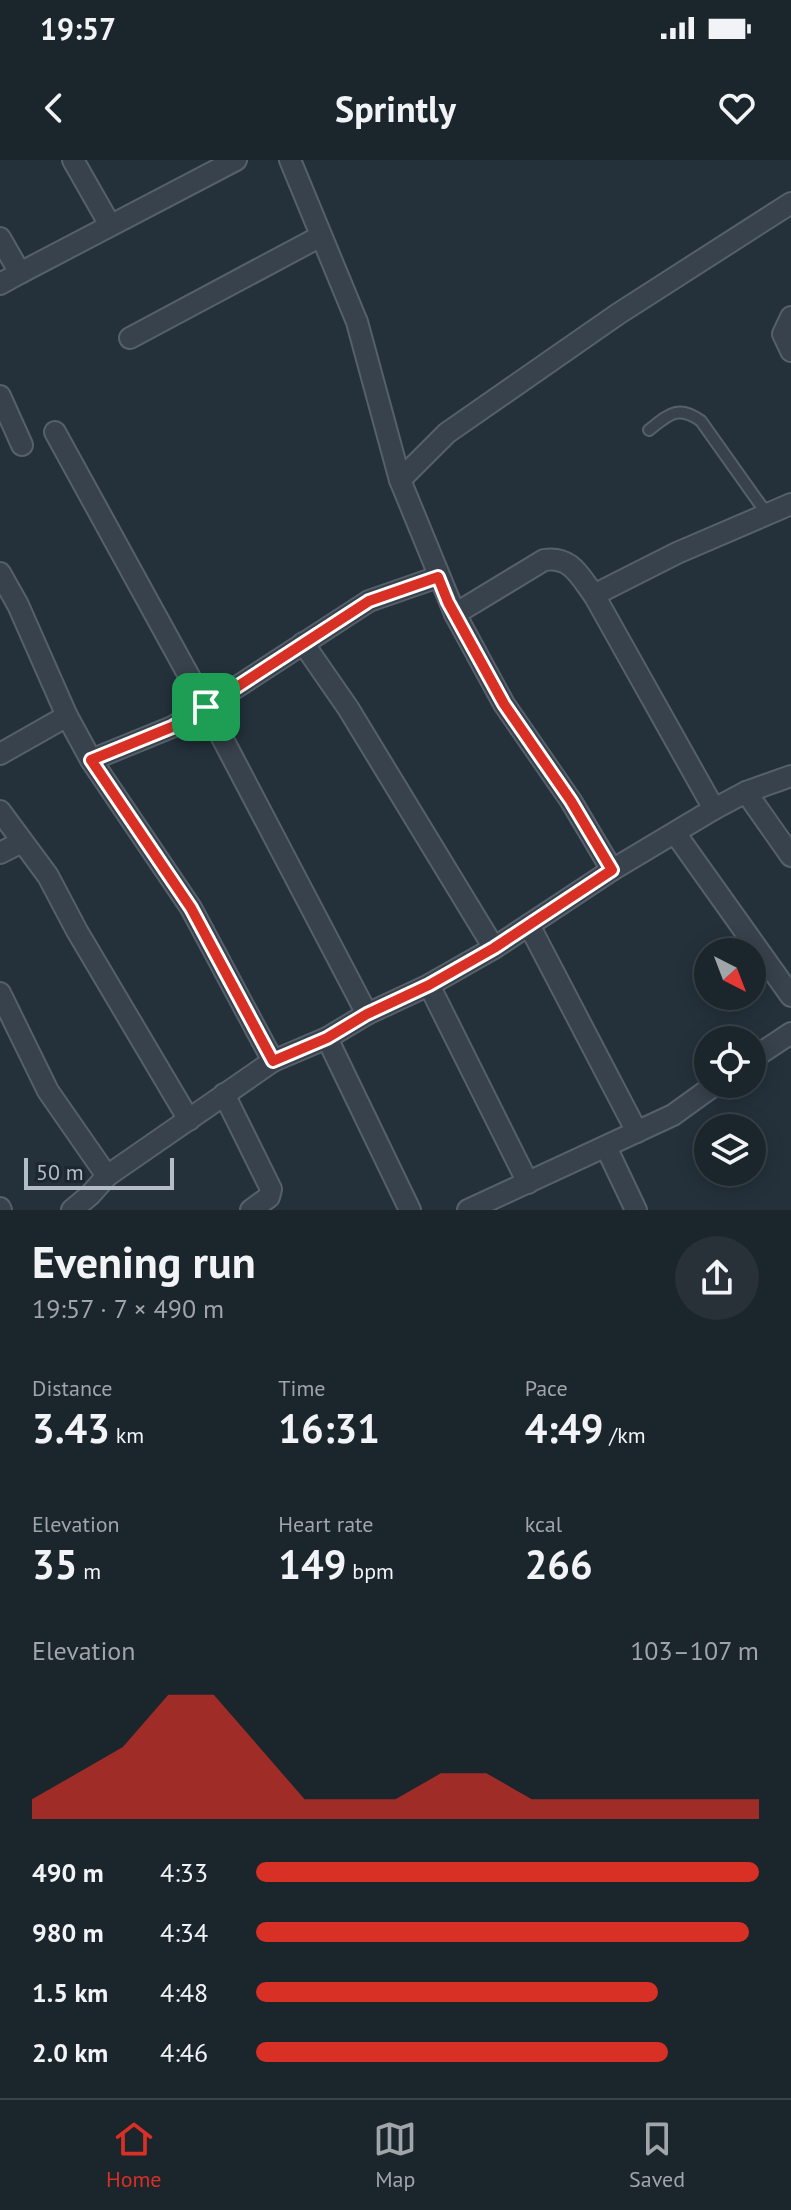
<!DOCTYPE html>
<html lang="en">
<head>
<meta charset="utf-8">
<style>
  :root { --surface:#1b252c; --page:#283138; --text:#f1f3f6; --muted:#a0a5a9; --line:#394248; --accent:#d93025 }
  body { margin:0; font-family:"PT Sans",sans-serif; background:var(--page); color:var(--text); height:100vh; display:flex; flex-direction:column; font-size:30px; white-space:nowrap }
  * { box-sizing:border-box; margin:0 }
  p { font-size:26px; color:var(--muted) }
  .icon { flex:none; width:44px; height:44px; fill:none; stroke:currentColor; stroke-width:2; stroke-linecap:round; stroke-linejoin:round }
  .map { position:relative; height:1050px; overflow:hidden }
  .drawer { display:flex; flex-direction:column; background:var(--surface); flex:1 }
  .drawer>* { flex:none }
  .needle { width:52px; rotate:138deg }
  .tools { position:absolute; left:694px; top:778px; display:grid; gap:16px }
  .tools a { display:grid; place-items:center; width:72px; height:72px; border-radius:50%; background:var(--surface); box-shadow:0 4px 20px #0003,0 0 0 2px var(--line); font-size:40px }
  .scale { position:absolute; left:24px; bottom:20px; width:150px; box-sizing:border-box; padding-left:8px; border:4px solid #b4bdc7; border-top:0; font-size:22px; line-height:28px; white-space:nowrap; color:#b4bdc7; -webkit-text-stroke:6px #1d2731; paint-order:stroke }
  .pin { position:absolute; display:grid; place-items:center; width:68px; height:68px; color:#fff; margin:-34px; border-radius:16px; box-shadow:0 4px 12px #0006 }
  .round { display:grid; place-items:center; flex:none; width:84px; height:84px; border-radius:42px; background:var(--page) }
  .summary { display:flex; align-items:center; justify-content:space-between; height:136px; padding:0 32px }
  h1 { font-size:44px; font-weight:600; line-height:60px }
  .figures { display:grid; grid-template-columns:repeat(3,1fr); gap:12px; height:136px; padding:8px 32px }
  .figures div { display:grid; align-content:center }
  .figures b { font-size:40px; font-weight:600 }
  .figures small { font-size:22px; font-weight:400 }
  .figures p { font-size:22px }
  .chart { height:224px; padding:16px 32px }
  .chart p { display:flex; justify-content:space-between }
  .chart svg { width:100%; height:144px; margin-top:8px; fill:var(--accent); opacity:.7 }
  ul { padding:0 32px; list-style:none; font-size:26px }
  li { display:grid; grid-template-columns:128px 96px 1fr; align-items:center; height:60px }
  li i { height:20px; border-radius:10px; background:var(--accent) }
  .status { display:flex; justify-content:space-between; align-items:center; height:56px; padding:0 40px; background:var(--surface); direction:ltr }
  .status svg { height:22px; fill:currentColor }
  header { display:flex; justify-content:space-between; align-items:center; height:104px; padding:0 32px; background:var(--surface); font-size:36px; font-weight:600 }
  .dock { display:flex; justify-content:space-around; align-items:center; height:112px; border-top:2px solid var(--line); background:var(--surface); font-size:22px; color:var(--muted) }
  .dock a { display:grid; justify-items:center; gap:4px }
  .dock .selected { color:var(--accent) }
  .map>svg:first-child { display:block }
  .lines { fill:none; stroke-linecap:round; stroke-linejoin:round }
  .service-casing { stroke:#56606a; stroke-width:14 }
  .minor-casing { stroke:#56606a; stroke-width:24 }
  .service { stroke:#38424c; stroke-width:10 }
  .minor { stroke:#38424c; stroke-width:20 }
  .route-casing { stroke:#fff; stroke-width:16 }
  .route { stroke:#d93025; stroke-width:10 }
</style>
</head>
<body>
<div class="status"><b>19:57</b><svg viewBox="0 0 49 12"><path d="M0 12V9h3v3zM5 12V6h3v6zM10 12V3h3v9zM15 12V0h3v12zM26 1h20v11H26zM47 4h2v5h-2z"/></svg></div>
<header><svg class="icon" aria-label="back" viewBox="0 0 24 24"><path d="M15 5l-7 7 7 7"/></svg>Sprintly<svg class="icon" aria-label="heart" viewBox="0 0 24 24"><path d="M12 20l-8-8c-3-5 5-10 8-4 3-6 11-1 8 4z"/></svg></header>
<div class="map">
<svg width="791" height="1050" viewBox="0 0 791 1050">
  <rect width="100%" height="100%" fill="#24313b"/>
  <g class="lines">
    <defs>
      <path id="service" d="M649,270C668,255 678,244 701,261L767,354"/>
      <g id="minor">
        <polyline points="73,0 110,65"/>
        <polyline points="290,0 357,162 400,320"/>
        <polyline points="0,78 20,113 0,124"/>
        <polyline points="20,113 236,0"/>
        <polyline points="791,157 783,174 791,191"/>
        <polyline points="130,178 321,76"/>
        <polyline points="0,236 22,285"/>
        <polyline points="55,272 206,547 367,854"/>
        <polyline points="0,413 18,445 67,556 91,600 191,748 273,901"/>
        <polyline points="594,435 677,393 791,344"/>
        <path d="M455,454L544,400C571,396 579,415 594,435L714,649"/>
        <polyline points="303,483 348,548 494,788"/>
        <polyline points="0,594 67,556"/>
        <polyline points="91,600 172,567 206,547 369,441 438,417"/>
        <polyline points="746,632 791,696"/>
        <polyline points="0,651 48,716 77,771 189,960"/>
        <polyline points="675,673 791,836"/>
        <polyline points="0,693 22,682"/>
        <polyline points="612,710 571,641 504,544 455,454 400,320 447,273 618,154 791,43"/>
        <polyline points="529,765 637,972"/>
        <polyline points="429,825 528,1023"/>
        <polyline points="0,833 48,931 107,1016"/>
        <polyline points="327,878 410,1050"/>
        <polyline points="752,899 791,873"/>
        <polyline points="224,934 271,1029 269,1037 251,1050"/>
        <polyline points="606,987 636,1050"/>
        <polyline points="0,1048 1,1050"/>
        <polyline points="72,1050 90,1035 107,1016 273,901 327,878 367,854 429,825 494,788 612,710 714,649 746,632 791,616"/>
        <polyline points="468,1050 673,955 716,924"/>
      </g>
    </defs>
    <use href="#service" class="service-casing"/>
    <use href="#minor" class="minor-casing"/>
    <use href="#service" class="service"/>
    <use href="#minor" class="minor"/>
  </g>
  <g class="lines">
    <defs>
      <polygon id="route" points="438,417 448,442 504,544 571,641 612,710 494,788 429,825 367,854 327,878 273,901 191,748 91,600 172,567 206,547 369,441"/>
    </defs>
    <use href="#route" class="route-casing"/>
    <use href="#route" class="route"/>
  </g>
</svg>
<div class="tools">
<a><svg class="needle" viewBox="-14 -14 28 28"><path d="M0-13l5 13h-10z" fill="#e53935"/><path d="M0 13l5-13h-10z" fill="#a0a5a9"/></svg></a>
<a><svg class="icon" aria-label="locate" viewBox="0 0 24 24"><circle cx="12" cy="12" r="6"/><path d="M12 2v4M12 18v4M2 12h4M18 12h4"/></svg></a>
<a><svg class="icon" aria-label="layers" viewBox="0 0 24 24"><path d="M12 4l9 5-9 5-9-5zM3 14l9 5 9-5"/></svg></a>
</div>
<div class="scale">50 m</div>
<div class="pin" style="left:206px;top:547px;background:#1e9e55"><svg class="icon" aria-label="arrive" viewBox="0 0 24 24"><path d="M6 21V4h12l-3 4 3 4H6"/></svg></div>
</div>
<section class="drawer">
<div class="summary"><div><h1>Evening run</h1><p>19:57 · 7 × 490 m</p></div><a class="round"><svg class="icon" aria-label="share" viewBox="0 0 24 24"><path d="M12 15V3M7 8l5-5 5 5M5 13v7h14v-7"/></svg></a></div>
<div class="figures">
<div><p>Distance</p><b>3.43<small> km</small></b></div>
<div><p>Time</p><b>16:31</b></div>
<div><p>Pace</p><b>4:49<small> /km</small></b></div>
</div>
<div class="figures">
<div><p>Elevation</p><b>35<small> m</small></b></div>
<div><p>Heart rate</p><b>149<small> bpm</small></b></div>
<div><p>kcal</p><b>266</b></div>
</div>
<div class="chart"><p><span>Elevation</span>103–107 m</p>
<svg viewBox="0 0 160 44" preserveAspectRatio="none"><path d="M0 44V38L10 30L20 22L30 6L40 6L50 22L60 38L70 38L80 38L90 30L100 30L110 38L120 38L130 38L140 38L150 38L160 38V44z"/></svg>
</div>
<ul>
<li><b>490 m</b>4:33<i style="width:100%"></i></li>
<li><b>980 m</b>4:34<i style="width:98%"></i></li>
<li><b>1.5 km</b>4:48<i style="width:80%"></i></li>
<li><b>2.0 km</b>4:46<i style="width:82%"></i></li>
</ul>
</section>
<nav class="dock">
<a class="selected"><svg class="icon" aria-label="home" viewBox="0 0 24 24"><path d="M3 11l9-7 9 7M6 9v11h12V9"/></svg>Home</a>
<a><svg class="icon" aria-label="map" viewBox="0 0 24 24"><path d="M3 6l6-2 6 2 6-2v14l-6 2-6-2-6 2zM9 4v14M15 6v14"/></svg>Map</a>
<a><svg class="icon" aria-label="saved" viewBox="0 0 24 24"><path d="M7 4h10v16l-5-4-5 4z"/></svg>Saved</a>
</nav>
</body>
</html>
